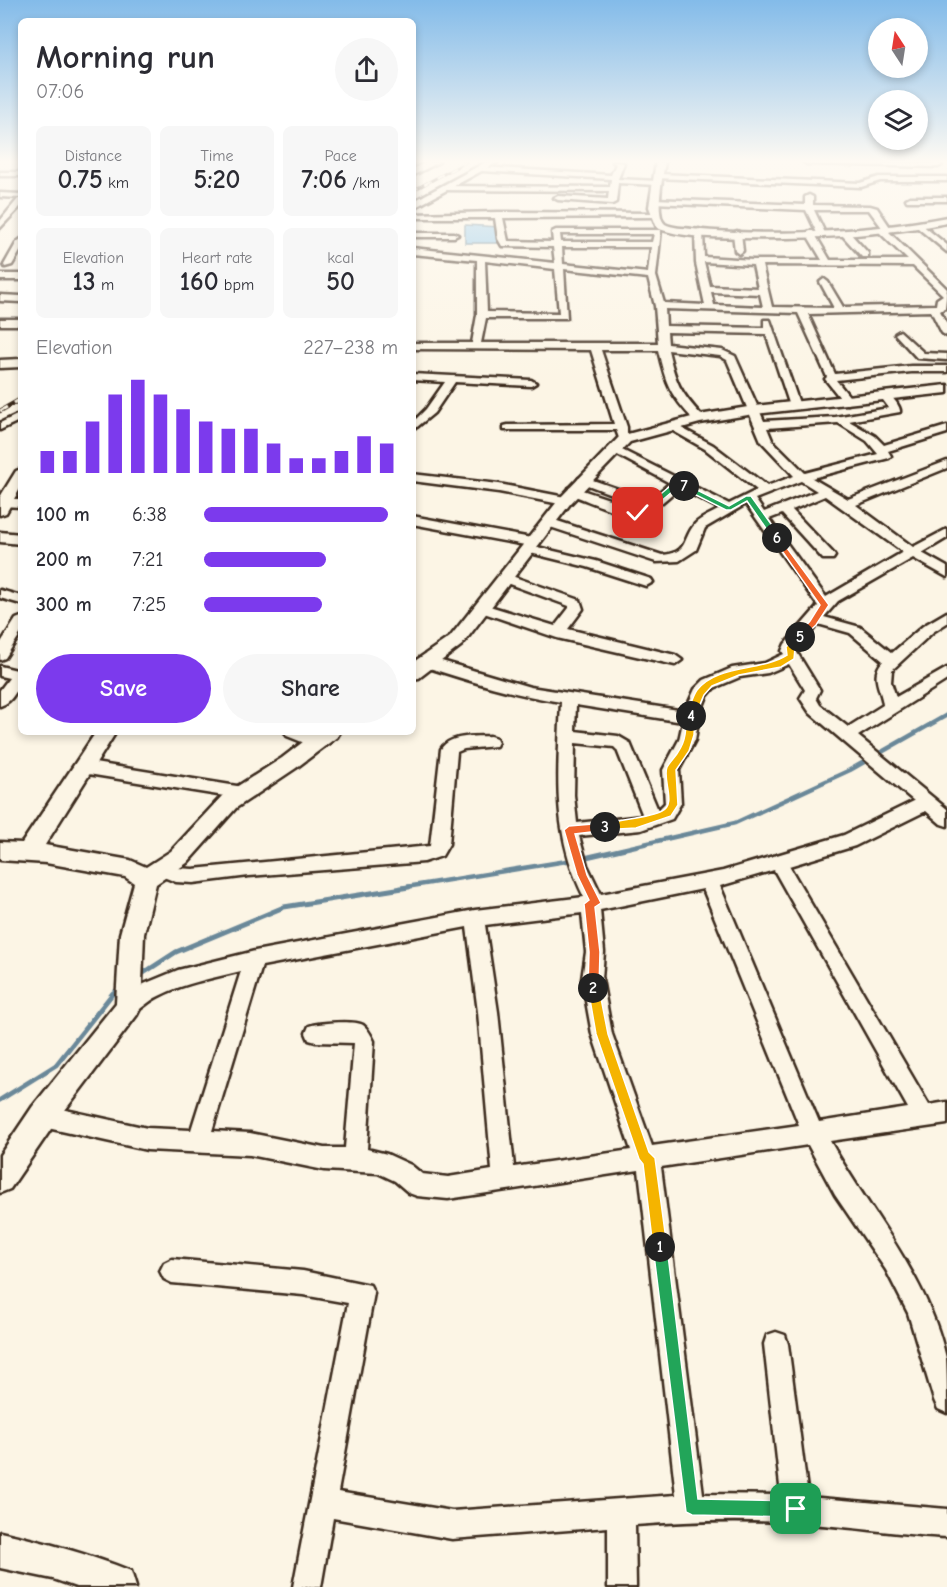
<!DOCTYPE html>
<html lang="en">
<head>
<meta charset="utf-8">
<style>
  :root { --surface:#fff; --page:#f7f7f7; --text:#2b2b33; --muted:#7c7c81; --accent:#7c3aed }
  body { margin:0; font-family:"Comic Neue",sans-serif; background:var(--page); color:var(--text); height:100vh; display:flex; flex-direction:column; font-size:22px; white-space:nowrap }
  * { box-sizing:border-box; margin:0 }
  p { font-size:20px; color:var(--muted) }
  .icon { flex:none; width:33px; height:33px; fill:none; stroke:currentColor; stroke-width:2; stroke-linecap:round; stroke-linejoin:round }
  .map { position:relative; flex:1; overflow:hidden }
  .details { position:absolute; left:18px; top:18px; width:398px; height:717px; display:flex; flex-direction:column; background:var(--surface); border-radius:9px; box-shadow:0 3px 9px #0003 }
  .details>* { flex:none }
  .needle { width:39px; rotate:348deg }
  .controls { position:absolute; left:868px; top:18px; display:grid; gap:12px }
  .controls a { display:grid; place-items:center; width:60px; height:60px; border-radius:50%; background:var(--surface); box-shadow:0 3px 9px #0003; font-size:30px }
  .pin { position:absolute; display:grid; place-items:center; width:51px; height:51px; color:#fff; margin:-26px; border-radius:12px; box-shadow:0 3px 9px #0006 }
  .km { position:absolute; width:30px; height:30px; margin:-15px; border-radius:50%; background:#222; color:#fff; font-size:16px; line-height:30px; text-align:center }
  .round { display:grid; place-items:center; flex:none; width:63px; height:63px; border-radius:32px; background:var(--page) }
  .headline { display:flex; align-items:center; justify-content:space-between; height:102px; padding:0 18px }
  h1 { font-size:33px; font-weight:800; line-height:45px }
  .figures { display:grid; grid-template-columns:repeat(3,1fr); gap:9px; height:102px; padding:6px 18px }
  .figures div { display:grid; align-content:center; border-radius:9px; background:var(--page); text-align:center }
  .figures b { font-size:26px; font-weight:800 }
  .figures small { font-size:16px; font-weight:400 }
  .figures p { font-size:16px }
  .chart { height:168px; padding:12px 18px }
  .chart p { display:flex; justify-content:space-between }
  .chart svg { width:100%; height:108px; margin-top:6px; stroke:var(--accent); stroke-width:6 }
  .primary-button { display:flex; gap:12px; margin-top:auto; padding:12px 18px }
  .primary-button a { flex:1; height:69px; border-radius:36px; background:var(--accent); color:#fff; font-size:24px; font-weight:800; line-height:69px; text-align:center }
  .primary-button a+a { background:var(--page); color:var(--text) }
  ul { padding:0 18px; list-style:none; font-size:20px }
  li { display:grid; grid-template-columns:96px 72px 1fr; align-items:center; height:45px }
  li i { height:15px; border-radius:8px; background:var(--accent) }
  .map>svg:first-child { display:block }
  .water { fill:#8bc6eb; stroke:#6b8899; stroke-width:1.5 }
  .lines { fill:none; stroke-linecap:round; stroke-linejoin:round }
  .stream-far1 { stroke:#6b8899; stroke-width:4.5 }
  .stream { stroke:#6b8899; stroke-width:5 }
  .minor-casing { stroke:#3b2a1e; stroke-width:5 }
  .tertiary-casing { stroke:#3b2a1e; stroke-width:5 }
  .minor { fill:#fcf5e5; fill-rule:evenodd }
  .tertiary { fill:#fcf5e5; fill-rule:evenodd }
  .rail-far1-casing { stroke:#3b2a1e; stroke-width:3 }
  .rail-casing { stroke:#3b2a1e; stroke-width:4.5 }
  .rail-far1 { stroke:#fcf5e5; stroke-width:2; stroke-dasharray:7; stroke-linecap:butt }
  .rail { stroke:#fcf5e5; stroke-width:3; stroke-dasharray:8; stroke-linecap:butt }
  .split-1 { fill:#22a559; stroke:#fff; stroke-width:1.5 }
  .split-2 { fill:#f5b400; stroke:#fff; stroke-width:1.5 }
  .split-3 { fill:#f0652b; stroke:#fff; stroke-width:1.5 }
  .split-4 { fill:#f5b400; stroke:#fff; stroke-width:1.5 }
  .split-5 { fill:#f5b400; stroke:#fff; stroke-width:1.5 }
  .split-6 { fill:#f0652b; stroke:#fff; stroke-width:1.5 }
  .split-7 { fill:#22a559; stroke:#fff; stroke-width:1.5 }
  .split-8 { fill:#22a559; stroke:#fff; stroke-width:1.5 }
</style>
</head>
<body>
<div class="map">
<svg width="947" height="1587" viewBox="0 0 947 1587">
  <rect width="100%" height="100%" fill="#fcf5e5"/>
  <filter id="ink" filterUnits="userSpaceOnUse"><feTurbulence type="fractalNoise" baseFrequency=".0167" numOctaves="2"/><feDisplacementMap in="SourceGraphic" scale="12" xChannelSelector="R" yChannelSelector="G"/><feConvolveMatrix kernelMatrix="1 2 1 2 8 2 1 2 1" color-interpolation-filters="sRGB"/></filter>
  <g filter="url(#ink)">
    <polygon class="water" points="465,225 500,227 499,243 465,243"/>
    <g class="lines">
      <polyline class="stream-far1" points="400,888 579,859 735,823 850,770 947,715"/>
      <g class="stream">
        <polyline points="139,976 176,952 284,907 409,887"/>
        <polyline points="0,1100 56,1065 113,993 122,987"/>
      </g>
      <defs>
        <g id="minor">
          <polygon points="613,162 624,163 618,179 657,181 661,183 657,185 618,183 616,202 612,204 558,200 554,198 558,196 608,199 609,191 444,190 440,188 444,186 610,187 611,179 483,171 479,169 483,167 611,175 616,164"/>
          <polygon points="803,162 938,163 942,165 938,167 807,164"/>
          <rect x="0" y="172" width="21" height="4"/>
          <polygon points="660,174 860,183 879,177 947,177 947,181 880,181 861,187 657,178"/>
          <polygon points="0,193 21,194 21,198 0,197"/>
          <path d="M809,195L813,197V205L870,206L877,208L892,230L889,232L947,289L945,308L940,311L947,324V336L942,333L931,311L808,314L835,374L911,366H947V372H911L836,380L853,401L848,404L844,403L825,379L827,377L798,313L665,309L666,326L764,328V320H770L800,406L795,409L790,406L766,334L667,332L668,344L722,350L735,356L764,421L835,417L889,408L880,396L885,393C891,394 901,407 900,412L849,421L875,436L884,445L947,426V433L888,451L891,456L889,458L812,478L848,499L947,461V468L856,505L913,547L947,529V538L922,553L947,567V577L913,558L838,601L824,617L860,627L892,653L923,626L947,612V623L933,632L892,670L891,682L896,697L947,668V680L858,736L947,809V826L941,824L926,811L855,846L789,866L929,1105L947,1102V1124L830,1141C870,1213 928,1276 946,1358C947,1375 947,1395 947,1413L938,1409L934,1400L908,1313L886,1270L835,1195L808,1145L661,1167L703,1494L781,1495L764,1344L767,1335L776,1332L785,1335L788,1344L808,1497L947,1509V1537C896,1534 846,1526 796,1523C742,1519 688,1521 635,1525L636,1587H608V1527L452,1539L333,1518L321,1587H293L348,1303L303,1295L172,1283L164,1279L160,1271L164,1263L172,1259L303,1271L370,1285L374,1293L338,1492L452,1511L676,1495L639,1170L448,1199L417,1196L409,1193L395,1181L378,1173L324,1170L250,1155L147,1150L43,1127L35,1124L32,1116L35,1108L43,1105L147,1128L191,1130L241,971C214,978 184,983 159,996C148,1001 140,1011 128,1016L121,1013L118,1007L121,1001L144,984L178,970L255,951L475,910L584,897C551,831 558,773 561,702C514,695 469,681 423,666L421,662L423,658L428,657L530,687L685,711L695,689L704,680L732,668L765,663L784,654L782,651L785,644L818,606L746,504L705,528L696,550L679,561L656,562L544,525L542,522L548,518L662,555C689,553 682,539 695,524C700,518 713,513 720,509L679,488L646,516C627,520 588,500 569,494V488L573,487L639,509L643,506L577,481L579,478H587L650,500L670,483L610,451V447L614,446L729,504L757,490L705,449L668,428V424L672,423L713,445L767,486L794,476L761,441L727,360L720,356L668,350C676,383 679,391 703,417V421H695C670,395 666,385 658,350H601L627,427V438H619L616,430H504V426L508,425L614,424L591,350L412,349V343H472L477,315V260L412,254V248L555,263L553,247L502,246L498,239L495,218H412V214L498,212L658,213L659,215L655,217L503,218L508,241L553,242L552,232L556,230H661L656,276L664,303L705,305L696,263L695,231L699,229L703,231L704,257L753,260H822L806,233L810,231H813L830,260H908L880,233L879,231L883,229L869,210H814L825,233L821,235L817,233L806,210L654,203L650,201L654,199L805,205V197ZM560,234H654L652,242H561ZM562,247H651L648,273L563,264ZM485,261L555,269L559,313L487,312ZM704,262L753,265L758,288L710,286ZM762,265L913,266L943,295L937,299L936,305L843,307L828,282L824,279L820,282L834,308L772,307ZM564,269L648,278L655,306L658,343H481L486,318H567ZM711,292L760,294L763,307L714,305ZM838,423L867,441L878,454L805,473L772,440L767,428ZM801,481L817,491L764,512L755,499ZM825,496L903,552L826,597L769,519L782,514L823,559H833L835,556L833,553L792,510ZM818,624L850,633L883,661C869,676 882,690 883,705L848,727L820,705L816,698L820,690L796,651ZM789,664L805,690L800,698L810,713L914,801L844,835L723,871L601,894L587,865L579,836L641,830L672,819L681,803L679,770L695,740L699,716L707,696L714,688L740,677L768,673ZM576,705L683,722L679,740L663,770L665,803L658,810L630,743L618,736L575,731ZM575,743L614,747L617,750L643,816L577,823L574,795ZM774,870L908,1108L819,1122L720,886ZM703,889L799,1125L652,1146L612,1034L602,979L604,952L600,910ZM582,913L586,952L582,979L592,1034L631,1150L514,1167L498,1012L485,925ZM467,927L478,1012L492,1170L448,1177L422,1174L411,1165L387,1154L367,1149L374,1041C371,1035 368,1029 363,1025C354,1020 318,1023 309,1026L306,1033L309,1040L316,1042L354,1043L345,1148H324L250,1133L212,1131L262,966Z"/>
          <polygon points="910,197 947,197 947,201 907,201 906,199"/>
          <polygon points="18,199 21,199 21,206 0,228 0,221"/>
          <polygon points="921,224 947,245 947,252 918,228 918,224"/>
          <polygon points="737,231 741,233 743,251 739,254 735,251 733,233"/>
          <polygon points="842,231 848,231 868,253 868,257 862,257 842,235"/>
          <polygon points="412,233 454,233 458,235 454,237 412,237"/>
          <polygon points="21,239 21,250 12,265 5,267 4,265 17,242"/>
          <rect x="0" y="274" width="21" height="6"/>
          <polygon points="0,295 21,296 21,302 0,301"/>
          <rect x="0" y="319" width="21" height="6"/>
          <polygon points="900,331 924,353 947,354 947,360 917,358 895,334"/>
          <polygon points="412,374 531,380 536,383 531,386 455,382 434,413 417,427 413,426 412,423 426,409 445,382 412,380"/>
          <polygon points="21,413 21,420 0,430 0,423"/>
          <polygon points="412,474 499,484 565,497 571,501 565,505 499,492 412,481"/>
          <polygon points="6,499 21,499 21,507 2,506 0,503"/>
          <polygon points="412,516 537,539 538,542 533,546 596,561 651,579 653,582 646,586 587,567 522,551 521,548 525,545 412,524"/>
          <polygon points="506,574 580,600 583,609 568,629 675,655 682,660 675,665 557,638 478,611 476,608 483,604 555,626 569,608 569,606 501,581 499,578 501,575"/>
          <polygon points="0,590 21,596 21,604 0,598"/>
          <polygon points="21,617 21,633 5,658 0,660 0,644 16,619"/>
          <path d="M0,666L21,671C21,684 14,702 0,706V690L9,678L0,676Z"/>
          <path d="M285,732C299,732 317,730 325,742L323,746L317,748L287,736Z"/>
          <path d="M490,736L496,738L498,742L496,746L464,749L457,752L449,844L442,856L424,862L249,876L193,883L176,882L156,874L153,869L156,864L162,862L177,868L193,869L430,846L441,749C450,734 475,737 490,736Z"/>
          <polygon points="82,761 243,787 249,788 251,793 249,798 243,799 82,773 76,771 74,767 76,763"/>
        </g>
        <g id="tertiary">
          <polygon points="427,162 439,162 412,176 412,169"/>
          <polygon points="486,162 498,162 412,209 412,202"/>
          <path d="M656,162H665C663,175 654,215 665,224C671,228 685,228 692,229C769,237 871,232 947,217V223C879,236 809,239 740,238C714,237 682,238 657,228L649,207Z"/>
          <polygon points="21,359 21,367 0,368 0,360"/>
          <polygon points="947,385 947,393 754,414 700,423 630,442 570,504 462,645 419,678 412,679 412,663 450,637 560,498 620,436 699,415 754,406"/>
          <polygon points="21,469 21,487 6,513 0,515 0,497 16,471"/>
          <polygon points="0,532 21,534 21,544 0,542"/>
          <polygon points="96,732 116,732 45,845 130,860 146,867 171,851 222,796 282,758 316,732 340,732 337,737 296,768 236,808 187,863 156,884 144,934 141,1007 137,1015 53,1126 10,1189 0,1193 0,1155 33,1106 116,1003 120,934 134,883 125,877 46,863 0,860 0,842 22,843"/>
          <path d="M0,1532C45,1542 88,1554 131,1571L136,1587H76L53,1579L0,1568Z"/>
        </g>
      </defs>
      <use href="#minor" class="minor-casing"/>
      <use href="#tertiary" class="tertiary-casing"/>
      <use href="#minor" class="minor"/>
      <use href="#tertiary" class="tertiary"/>
      <defs>
        <polyline id="rail-far1" points="412,191 466,162"/>
        <polyline id="rail" points="0,411 21,399"/>
      </defs>
      <use href="#rail-far1" class="rail-far1-casing"/>
      <use href="#rail" class="rail-casing"/>
      <use href="#rail-far1" class="rail-far1"/>
      <use href="#rail" class="rail"/>
    </g>
  </g>
  <linearGradient id="sky" x2="0" y2="1"><stop stop-color="#83bbe9"/><stop offset="0.42" stop-color="#fefaf3"/><stop offset="1" stop-color="#fefaf3" stop-opacity="0"/></linearGradient>
  <rect width="947" height="384" fill="url(#sky)"/>
  <polygon class="split-1" points="660,1240 665,1242 667,1247 698,1499 796,1501 802,1504 804,1509 802,1515 796,1517 692,1515 686,1512 653,1247 655,1242"/>
  <polygon class="split-2" points="593,982 599,988 608,1034 649,1152 655,1158 667,1247 665,1252 660,1254 655,1252 653,1247 643,1164 639,1159 596,1034 588,988"/>
  <polygon class="split-3" points="605,823 610,827 608,830 575,834 587,875 601,903 595,907 600,952 599,988 593,993 588,988 589,952 584,904 589,900 577,875 564,830 569,826"/>
  <path class="split-4" d="M691,713L695,716L694,735L689,751L676,770L678,805L671,816L636,828L601,830L600,827C606,820 648,819 662,811C677,804 662,780 667,767C670,762 675,757 678,752C686,741 686,729 686,716Z"/>
  <path class="split-5" d="M797,635L804,637L795,648L794,659L781,667L739,675L712,686L704,695L694,718H688L686,716C690,708 692,697 697,690C718,664 760,672 787,655L786,647Z"/>
  <polygon class="split-6" points="774,537 779,537 829,605 816,625 800,640 796,637 810,621 820,605 773,538"/>
  <polygon class="split-7" points="682,485 687,485 729,506 746,496 751,496 781,538 774,540 747,501 731,510 726,510 682,488"/>
  <polygon class="split-8" points="676,481 688,486 684,488 679,486 647,513 635,515 635,511 642,510"/>
</svg>
<div class="controls">
<a><svg class="needle" viewBox="-14 -14 28 28"><path d="M0-13l5 13h-10z" fill="#e53935"/><path d="M0 13l5-13h-10z" fill="#7c7c81"/></svg></a>
<a><svg class="icon" aria-label="layers" viewBox="0 0 24 24"><path d="M12 4l9 5-9 5-9-5zM3 14l9 5 9-5"/></svg></a>
</div>
<div class="pin" style="left:796px;top:1509px;background:#1e9e55"><svg class="icon" aria-label="arrive" viewBox="0 0 24 24"><path d="M6 21V4h12l-3 4 3 4H6"/></svg></div>
<div class="pin" style="left:638px;top:513px;background:#d93025"><svg class="icon" aria-label="check" viewBox="0 0 24 24"><path d="M5 12l5 5 9-10"/></svg></div>
<b class="km" style="left:660px;top:1247px">1</b>
<b class="km" style="left:593px;top:988px">2</b>
<b class="km" style="left:605px;top:827px">3</b>
<b class="km" style="left:691px;top:716px">4</b>
<b class="km" style="left:800px;top:637px">5</b>
<b class="km" style="left:777px;top:538px">6</b>
<b class="km" style="left:684px;top:486px">7</b>
<section class="details">
<div class="headline"><div><h1>Morning run</h1><p>07:06</p></div><a class="round"><svg class="icon" aria-label="share" viewBox="0 0 24 24"><path d="M12 15V3M7 8l5-5 5 5M5 13v7h14v-7"/></svg></a></div>
<div class="figures">
<div><p>Distance</p><b>0.75<small> km</small></b></div>
<div><p>Time</p><b>5:20</b></div>
<div><p>Pace</p><b>7:06<small> /km</small></b></div>
</div>
<div class="figures">
<div><p>Elevation</p><b>13<small> m</small></b></div>
<div><p>Heart rate</p><b>160<small> bpm</small></b></div>
<div><p>kcal</p><b>50</b></div>
</div>
<div class="chart"><p><span>Elevation</span>227–238 m</p>
<svg viewBox="0 0 160 44" preserveAspectRatio="none"><path d="M5 44V35M15 44V35M25 44V23M35 44V12M45 44V6M55 44V12M65 44V18M75 44V23M85 44V26M95 44V26M105 44V32M115 44V38M125 44V38M135 44V35M145 44V29M155 44V32"/></svg>
</div>
<ul>
<li><b>100 m</b>6:38<i style="width:95%"></i></li>
<li><b>200 m</b>7:21<i style="width:63%"></i></li>
<li><b>300 m</b>7:25<i style="width:61%"></i></li>
</ul>
<div class="primary-button"><a>Save</a><a>Share</a></div>
</section>
</div>
</body>
</html>
